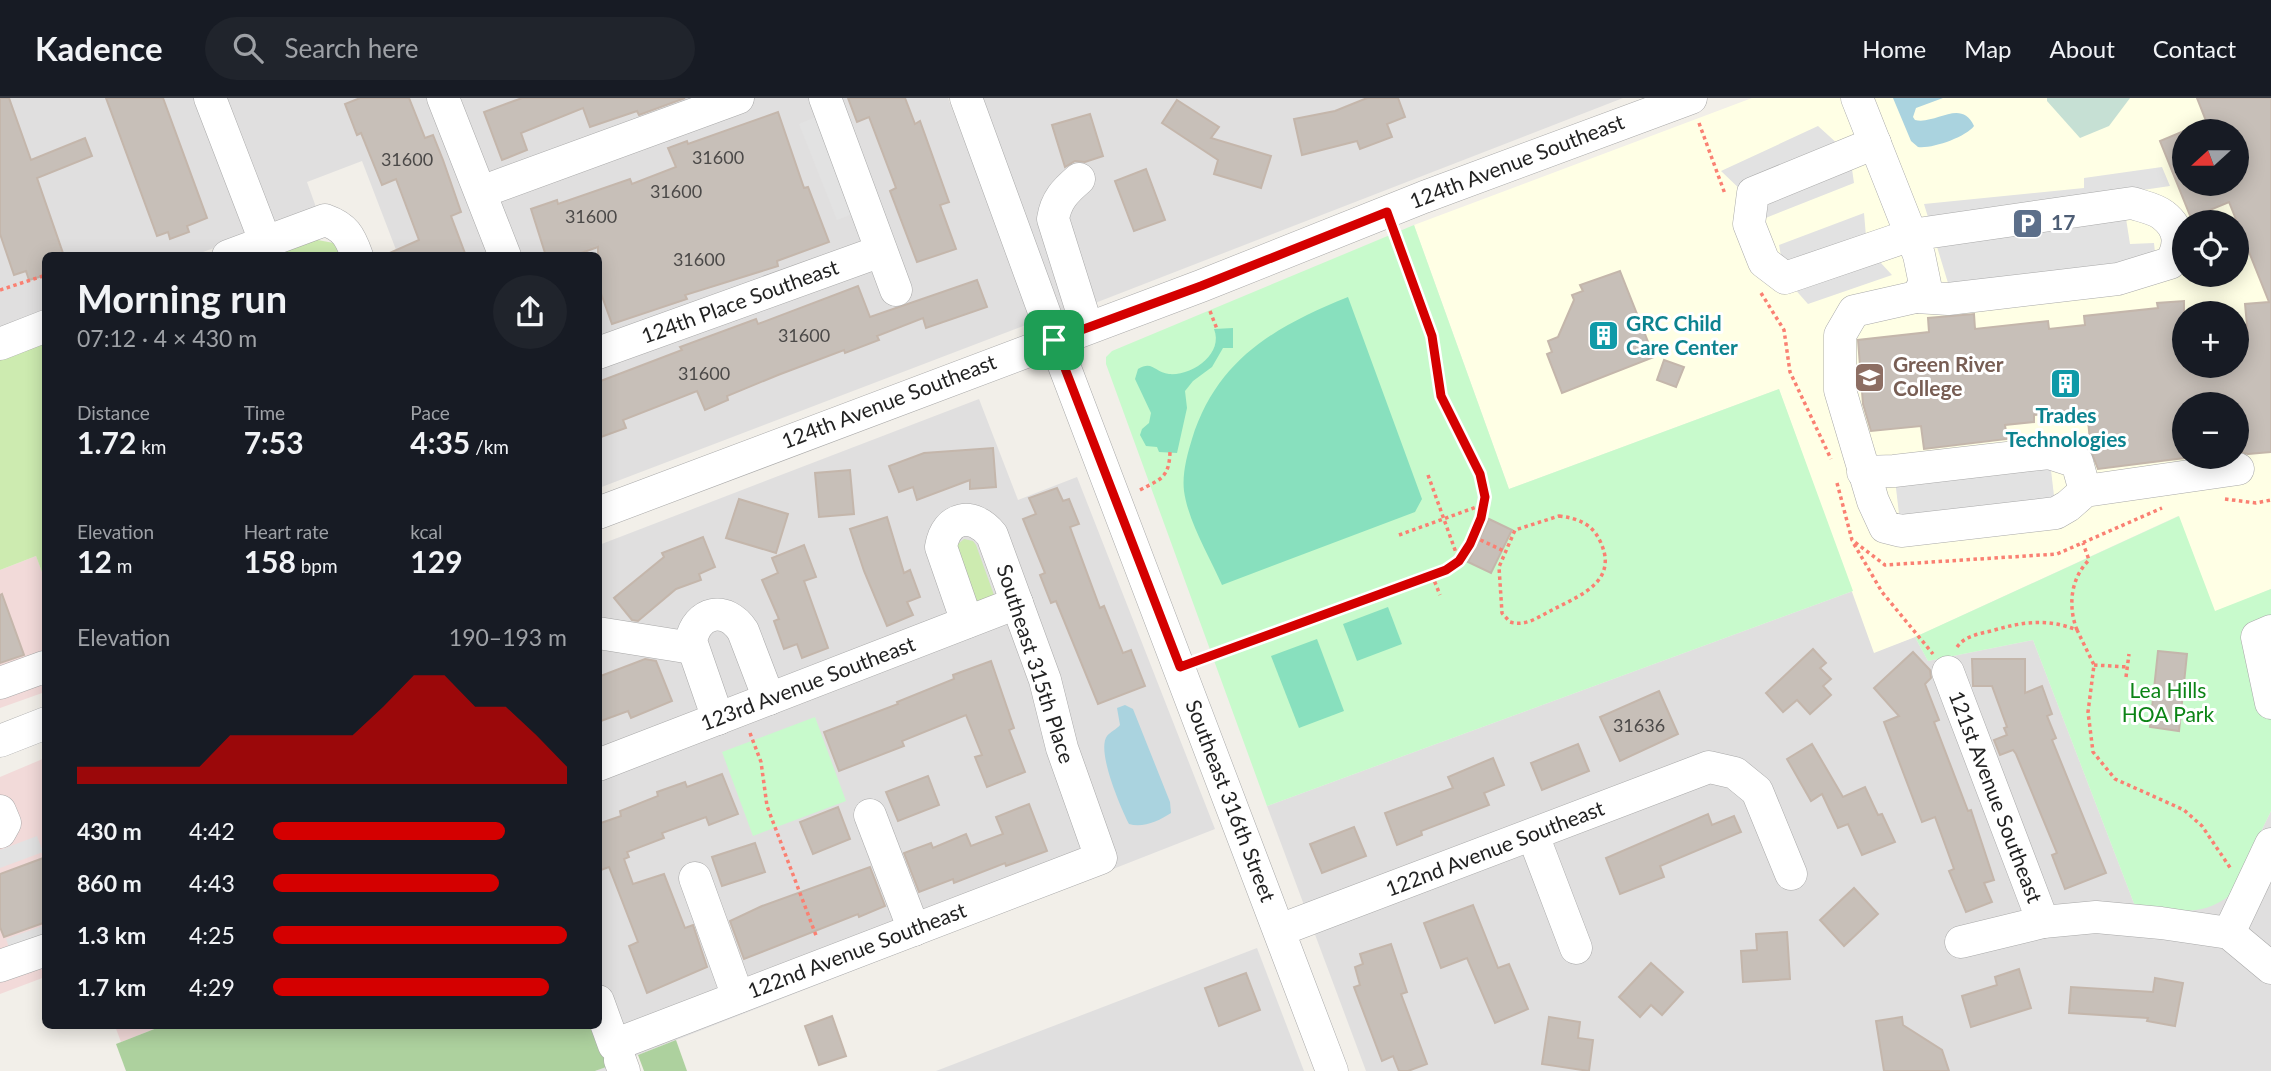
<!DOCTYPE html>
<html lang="en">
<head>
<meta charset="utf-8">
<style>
  :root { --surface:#171b24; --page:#20242c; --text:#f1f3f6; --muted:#9ea1a6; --line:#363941; --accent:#d40000 }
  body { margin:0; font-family:Lato,sans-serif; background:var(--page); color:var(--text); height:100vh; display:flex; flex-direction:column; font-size:26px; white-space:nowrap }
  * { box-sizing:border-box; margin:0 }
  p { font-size:23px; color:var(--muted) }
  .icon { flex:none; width:38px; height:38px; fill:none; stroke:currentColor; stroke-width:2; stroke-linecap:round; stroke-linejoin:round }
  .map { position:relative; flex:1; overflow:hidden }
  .side { position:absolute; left:42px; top:154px; width:560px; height:777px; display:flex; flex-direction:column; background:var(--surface); border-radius:10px; box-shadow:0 4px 18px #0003 }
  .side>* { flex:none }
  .needle { width:46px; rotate:249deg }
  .buttons { position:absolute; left:2172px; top:21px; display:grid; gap:14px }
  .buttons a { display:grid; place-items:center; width:77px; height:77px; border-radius:50%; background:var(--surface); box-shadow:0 4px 18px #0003; font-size:35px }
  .pin { position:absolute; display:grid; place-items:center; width:60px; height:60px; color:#fff; margin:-30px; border-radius:14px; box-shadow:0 4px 10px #0006 }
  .round { display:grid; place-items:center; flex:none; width:74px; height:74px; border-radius:37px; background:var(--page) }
  .summary { display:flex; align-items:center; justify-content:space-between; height:119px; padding:0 35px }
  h1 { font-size:38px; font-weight:700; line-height:52px }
  .metrics { display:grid; grid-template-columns:repeat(3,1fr); gap:10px; height:119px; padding:7px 35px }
  .metrics div { display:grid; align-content:center }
  .metrics b { font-size:30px; font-weight:700 }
  .metrics small { font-size:19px; font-weight:400 }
  .metrics p { font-size:19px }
  .chart { height:196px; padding:14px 35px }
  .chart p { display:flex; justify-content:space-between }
  .chart svg { width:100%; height:126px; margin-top:7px; fill:var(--accent); opacity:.7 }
  ul { padding:0 35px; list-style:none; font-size:23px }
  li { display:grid; grid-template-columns:112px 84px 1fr; align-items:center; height:52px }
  li i { height:18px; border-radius:9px; background:var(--accent) }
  header { display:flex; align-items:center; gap:42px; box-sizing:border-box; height:98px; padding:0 35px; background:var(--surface); border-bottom:2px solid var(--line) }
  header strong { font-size:33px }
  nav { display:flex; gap:38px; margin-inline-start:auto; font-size:24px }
  .search { width:490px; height:63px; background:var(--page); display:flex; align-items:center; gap:18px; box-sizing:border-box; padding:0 24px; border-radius:38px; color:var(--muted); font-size:26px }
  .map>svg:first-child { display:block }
  .residential { fill:#e0dfdf }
  .commercial { fill:#f2dad9 }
  .education { fill:#ffffe5; fill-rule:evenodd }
  .grass { fill:#cdebb0 }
  .forest { fill:#add19e }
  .wetland { fill:#c6e0d4 }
  .park { fill:#c8facc }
  .pitch { fill:#88e0be }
  .parking { fill:#e2e2e2 }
  .water { fill:#aad3df }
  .building { fill:#c7bfb8; stroke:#c4b6ab; stroke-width:2 }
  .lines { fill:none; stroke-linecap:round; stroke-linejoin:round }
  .minor-casing { stroke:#a9a9a9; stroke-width:33 }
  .path { stroke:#fa8072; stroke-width:3.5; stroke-dasharray:3.5 3.5; stroke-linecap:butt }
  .minor { stroke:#fff; stroke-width:32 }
  .route-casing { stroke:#fff; stroke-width:14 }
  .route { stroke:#d40000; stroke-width:9 }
  .labels { text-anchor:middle; stroke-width:6; stroke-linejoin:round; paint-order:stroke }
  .number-label { font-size:18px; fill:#4b4948 }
  .street-label { font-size:21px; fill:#222; stroke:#fff }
  .service-label { font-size:21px; font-weight:bold; fill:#4e5e75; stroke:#fff; text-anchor:start }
  .culture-label { font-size:21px; font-weight:bold; fill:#0d838f; stroke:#fff; text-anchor:start }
  .education-label { font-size:21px; font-weight:bold; fill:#785e54; stroke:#fff; text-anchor:start }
  .park-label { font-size:21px; fill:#0c8416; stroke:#fff }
</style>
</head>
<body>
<header>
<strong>Kadence</strong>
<div class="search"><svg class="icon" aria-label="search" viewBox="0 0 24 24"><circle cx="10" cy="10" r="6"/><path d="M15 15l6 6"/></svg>Search here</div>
<nav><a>Home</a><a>Map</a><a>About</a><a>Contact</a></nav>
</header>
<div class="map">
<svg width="2271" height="973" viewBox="0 0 2271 973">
  <rect width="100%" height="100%" fill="#f2efe9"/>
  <g class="residential">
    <polygon points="0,0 948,0 1034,224 599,390 598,158 398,157 362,63 307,84 317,112 195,157 46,158 45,213 0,230"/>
    <polygon points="974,0 1623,0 1059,219"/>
    <polygon points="979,301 1018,402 1077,379 1215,731 610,968 610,973 595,973 609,968 598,928 599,447"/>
    <polygon points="1853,493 1874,554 1915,539 1928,563 2033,542 2135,808 2230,797 2271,713 2271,973 1366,973 1267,708"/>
    <polygon points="1257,850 1304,973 936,973"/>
  </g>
  <g class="commercial">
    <polygon points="36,458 45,482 45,594 0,610 0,472"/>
    <polygon points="45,660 45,879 0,896 0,679"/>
    <polygon points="115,928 162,928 121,944"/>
  </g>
  <path class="education" d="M1752,0H2271V491L2215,514L2178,418L1915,539L1874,555L1779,291L1509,391L1414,127ZM2184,33H2236V86H2184ZM2184,124H2236V177H2184ZM2184,215H2236V268H2184ZM2184,306H2236V359H2184Z"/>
  <g class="grass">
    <polygon points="307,140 339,146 344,158 263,158"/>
    <polygon points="45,243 45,482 36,458 0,472 0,261"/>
    <polygon points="964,441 973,443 976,447 994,497 981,507 976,503 957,452 958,446"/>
  </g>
  <g class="forest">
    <polygon points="162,928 595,928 609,968 595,973 126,973 116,946"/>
    <polygon points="676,942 687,973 644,973 638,957"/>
  </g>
  <polygon class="wetland" points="2047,0 2130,0 2109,28 2080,40 2047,3"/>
  <g class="park">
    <polygon points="1414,127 1509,391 1779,291 1853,493 1267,708 1106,266 1106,259 1112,253"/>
    <path d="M2179,418L2215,513L2271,491V713L2230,797C2201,821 2170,811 2135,808L2033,542L1928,563L1915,539Z"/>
    <polygon points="815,619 846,703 753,738 722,654"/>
  </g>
  <g class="pitch">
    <path d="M1348,199L1422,401L1415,414L1222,487C1210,460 1188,423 1184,393C1182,376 1187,357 1192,341C1217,261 1276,228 1348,199Z"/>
    <path d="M1233,230V250H1223L1212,269L1193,283L1185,293L1187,310L1177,355L1159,354L1157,349L1146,348L1140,337L1142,331L1149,325L1151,315L1135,281L1138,271C1153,262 1155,275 1169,276C1192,278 1224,256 1214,231Z"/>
    <polygon points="1388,509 1402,546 1357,563 1343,526"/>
    <polygon points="1317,541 1344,613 1299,630 1271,558"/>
  </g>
  <g class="parking">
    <polygon points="829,13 865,111 837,122 799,26"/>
    <polygon points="1818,28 1850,57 1854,85 1763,121 1745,96 1721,73"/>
    <polygon points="2162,69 2170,88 2122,95 2130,146 2154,145 2156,164 1948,185 1924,106 2084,90 2084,80"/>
    <polygon points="1864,115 1867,150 1892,177 1808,206 1785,180 1779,147"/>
    <polygon points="2049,355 2056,415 1901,433 1894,373"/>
    <polygon points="37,738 43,754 0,770 0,752"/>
    <polygon points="45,827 45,848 13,860 6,841"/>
  </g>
  <g class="water">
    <path d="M1893,0H1943L1916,10L1913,19L1915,22C1936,27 1961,0 1974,28C1966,39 1932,51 1918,49L1911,43Z"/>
    <path d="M1125,607L1133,611L1170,704L1171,715C1159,723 1143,730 1129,726C1121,710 1096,653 1107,638C1110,634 1117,631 1120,627L1117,610Z"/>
  </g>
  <g class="building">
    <polygon points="0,0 9,0 31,62 85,40 92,58 37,80 64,158 46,158 46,177 29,182 26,173 14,177 0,136"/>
    <polygon points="106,0 163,0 207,120 187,128 189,134 170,141 168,134 157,138"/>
    <polygon points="360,0 409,0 425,40 433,37 443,62 461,114 451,118 466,158 383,158 419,142 396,81 382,87 361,35 357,37 345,6"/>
    <polygon points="522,0 685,0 639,17 637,13 590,29 583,10 521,35 527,52 502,62 484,14"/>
    <polygon points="848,0 905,0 915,26 920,23 949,104 940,107 956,151 917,164 890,93 896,90 869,19 857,24"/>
    <polygon points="1367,0 1398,0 1405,19 1387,26 1392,39 1360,51 1357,43 1302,57 1294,21 1335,13"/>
    <polygon points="2197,0 2271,0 2271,354 2248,356 2236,353 2236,306 2184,306 2184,360 2098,371 2091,353 2087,312 2034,317 2034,324 2005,327 2007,341 1924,351 1921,328 1871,333 1863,306 1858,242 1929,234 1928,220 1974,216 1975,231 2048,223 2049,231 2085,227 2084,218 2158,210 2157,205 2184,203 2184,268 2236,268 2236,239 2248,238 2245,206 2269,204 2229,104 2191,120 2160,43 2184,33 2184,86 2236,86 2236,33 2210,33"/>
    <polygon points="1177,2 1219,29 1211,40 1271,58 1261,90 1214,76 1218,62 1162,25"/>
    <polygon points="778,14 804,90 808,89 829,144 777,163 778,168 685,197 687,201 612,226 598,187 598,149 573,158 546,158 531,111 557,102 558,106 630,81 632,86 676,69 668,50 687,43 688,46"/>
    <polygon points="1090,16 1103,58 1085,64 1075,63 1065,69 1052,27"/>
    <polygon points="1146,71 1165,122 1134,133 1115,83"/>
    <polygon points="1620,173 1654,259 1562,295 1547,256 1552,254 1548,243 1558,239 1574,202 1572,197 1583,193 1580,187"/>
    <polygon points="977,182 987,209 926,230 923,220 877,238 879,242 845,255 844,252 778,277 727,298 728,302 705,312 697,293 623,322 626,330 598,340 598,284 682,252 680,249 756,221 758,226 858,188 870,219"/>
    <polygon points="1664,262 1684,269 1676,289 1657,282"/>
    <polygon points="993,350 996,389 970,391 970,382 917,402 913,389 899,394 889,368 924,355"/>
    <polygon points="850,372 854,416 819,419 815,375"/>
    <polygon points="1057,390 1063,403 1069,401 1079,426 1070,429 1100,510 1104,508 1123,555 1131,552 1145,588 1098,606 1056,503 1051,505 1040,477 1045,475 1023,421 1036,416 1029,400"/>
    <polygon points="739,401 788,416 776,455 726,440"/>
    <polygon points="887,419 904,475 910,472 920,499 907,504 913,517 887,528 864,473 850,431"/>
    <polygon points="1489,421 1512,432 1491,475 1468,464"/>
    <polygon points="703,439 715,469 699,476 701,482 676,491 638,523 632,522 614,500 664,459 662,455"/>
    <polygon points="804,447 816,479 804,483 828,550 802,560 797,546 784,551 774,523 779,521 762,482 778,475 772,460"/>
    <polygon points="2,496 24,557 0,565 0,497"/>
    <polygon points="1813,551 1826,565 1820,570 1831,581 1823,588 1831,597 1810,616 1797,602 1783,614 1766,595"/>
    <polygon points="2158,553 2187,556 2179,633 2150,629"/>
    <polygon points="1913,554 1930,572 1931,580 1925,586 1939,622 1934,624 1968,713 1971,712 1994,782 1984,785 1992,804 1966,814 1949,773 1954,771 1935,719 1922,724 1884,624 1899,618 1874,590"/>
    <polygon points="645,561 656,563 672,603 631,620 628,613 598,624 598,579"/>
    <polygon points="1972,561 2025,561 2025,595 2042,588 2052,616 2047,618 2056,640 2052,642 2106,775 2065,791 2052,757 2057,755 2016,656 2013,652 2000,657 1994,642 2007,637 2004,630 2007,629 1992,588 1973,588"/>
    <polygon points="991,563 1014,630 1009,632 1025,674 987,689 975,659 982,657 966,617 902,643 904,648 839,673 824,634 898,606 897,604 954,581 953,577"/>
    <polygon points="1659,593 1678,636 1620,663 1600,619"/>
    <polygon points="1578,646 1589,673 1542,692 1531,665"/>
    <polygon points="1812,646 1843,699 1865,689 1878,717 1882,716 1895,744 1862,757 1848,726 1838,730 1822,696 1811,703 1787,661"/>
    <polygon points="1493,660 1504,687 1484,695 1489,707 1421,733 1422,737 1397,747 1385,715 1453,690 1448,679"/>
    <polygon points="722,676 738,716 709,727 706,719 662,735 664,740 627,754 629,759 624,761 633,786 664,776 685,830 693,827 707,869 647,895 629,848 638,844 609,769 598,773 598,726 621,718 620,713 658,698 657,694 685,684 687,689"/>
    <polygon points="928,678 939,707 898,723 886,694"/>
    <polygon points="1029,706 1047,753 1006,768 1005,765 954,785 953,781 919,794 904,755 931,745 933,750 966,736 971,748 1003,736 996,719"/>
    <polygon points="838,709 850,741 813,756 800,724"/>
    <polygon points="1708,716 1712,727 1734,718 1741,734 1660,768 1664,779 1620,796 1606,760"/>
    <polygon points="1354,729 1366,758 1322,775 1310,746"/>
    <polygon points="755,745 765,774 722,788 712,759"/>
    <polygon points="46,759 46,824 4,839 0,829 0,776"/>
    <polygon points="870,769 885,808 859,819 858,816 744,861 730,823 762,808"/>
    <polygon points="1854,790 1878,816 1844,848 1820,822"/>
    <polygon points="1473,807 1498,870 1509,866 1528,911 1495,925 1467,860 1441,870 1424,825"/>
    <polygon points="1787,834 1790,881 1743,884 1741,853 1757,852 1756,836"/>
    <polygon points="1391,846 1407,894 1401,896 1427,966 1408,973 1399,973 1393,958 1382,963 1354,889 1360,887 1355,869 1363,866 1360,856"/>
    <polygon points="1651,865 1683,894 1662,917 1651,907 1640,919 1619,899"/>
    <polygon points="2019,871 2031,910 1971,929 1962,898 1997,887 1995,879"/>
    <polygon points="1246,875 1260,912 1219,928 1205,890"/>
    <polygon points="2155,880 2183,885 2175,928 2147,923 2148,920 2069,915 2071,889 2153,894"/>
    <polygon points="832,918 846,958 819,967 805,928"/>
    <polygon points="1549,919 1580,924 1578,940 1593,942 1589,973 1542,966"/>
    <polygon points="1902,919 1903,927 1942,952 1949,973 1884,973 1876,923"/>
  </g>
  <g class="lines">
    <defs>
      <g id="minor">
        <polyline points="210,0 265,143"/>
        <polyline points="443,0 505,158"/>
        <polyline points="825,0 896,192"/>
        <polyline points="966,0 1054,241 1332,973"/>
        <polyline points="1857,0 1919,157 1925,186 1916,199 1854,213 1840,237 1840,292 1873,403 1885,429 1901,433 2056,415 2068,408 2085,393 2238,371"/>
        <path d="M1875,45L1753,95L1749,126L1764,164L1785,180L1911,137L2132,105C2141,108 2156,111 2163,117C2181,131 2181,148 2170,165L2118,181L1948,201L1916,199"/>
        <path d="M1079,81C1065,93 1056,102 1053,121L1087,229"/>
        <polyline points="481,94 738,0"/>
        <path d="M228,158L325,122C345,129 350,138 357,158"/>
        <polyline points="0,246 46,228"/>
        <polyline points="598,255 881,153"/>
        <polyline points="1863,374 1894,373 2049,355 2077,364 2085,393"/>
        <polyline points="598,415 1201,188 1424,99 1691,0"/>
        <polyline points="2271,533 2257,539 2271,605"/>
        <polyline points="598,535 692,550"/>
        <polyline points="1948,574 2043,824"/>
        <polyline points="0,585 44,569 46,572"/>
        <path d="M718,621L691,543C697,513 726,507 743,533L769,601"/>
        <polyline points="0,643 46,625"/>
        <polyline points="598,667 1017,505"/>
        <polyline points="0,713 5,725 0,734"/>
        <polyline points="870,717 914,832"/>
        <polyline points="1533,737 1576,850"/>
        <polyline points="695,780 738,899"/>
        <polyline points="1280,832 1709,669 1735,675 1757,693 1791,776"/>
        <polyline points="2229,835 2271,746"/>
        <polyline points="1961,844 2043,824 2096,819 2161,825 2229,835 2271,870"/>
        <polyline points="0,868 46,852"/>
        <path d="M598,903L614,947L1101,760L1062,650L1045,582L992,437C973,413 946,418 941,449L967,524"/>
        <polyline points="620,962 624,973"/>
      </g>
    </defs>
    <use href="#minor" class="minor-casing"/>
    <g class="path">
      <polyline points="1699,25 1725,96"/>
      <polyline points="0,192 46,177"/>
      <polyline points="1761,195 1784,232 1790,274 1831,361"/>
      <polyline points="1210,213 1217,231"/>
      <polyline points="1428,377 1459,463"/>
      <polyline points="1837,385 1852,442 1885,467 2057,456 2162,410"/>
      <path d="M1140,392C1161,381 1169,380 1170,354"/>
      <polyline points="2225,401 2256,405 2271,402"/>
      <path d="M1559,418C1576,420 1591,425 1599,441C1620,481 1584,496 1554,511C1540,518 1526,529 1510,524L1502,515L1499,469L1515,432Z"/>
      <polyline points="1399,437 1482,407"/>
      <polyline points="1474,439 1506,454"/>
      <polyline points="1854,446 1882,494 1933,556"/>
      <polyline points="1432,477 1440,497"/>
      <path d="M2077,532C2068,509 2070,481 2089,462L2083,445"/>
      <path d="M1957,549C1965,538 1978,536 1991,533C2021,524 2047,520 2077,532L2094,567L2088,614L2093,654L2115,681L2184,712L2202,728L2231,771"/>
      <polyline points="1201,561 1446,472 1459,463 1470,446 1481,420 1485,399 1481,376 1441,297 1432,238 1395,137"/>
      <polyline points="2094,567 2128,569"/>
      <polyline points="2126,579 2129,556"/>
      <polyline points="750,635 761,664 767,708 817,840"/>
    </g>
    <use href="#minor" class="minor"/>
  </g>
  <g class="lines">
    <defs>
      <polygon id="route" points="1387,114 1432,238 1441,298 1480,376 1485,399 1481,420 1470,446 1459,463 1446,472 1180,569 1054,242 1201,188"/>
    </defs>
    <use href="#route" class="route-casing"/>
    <use href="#route" class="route"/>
  </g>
  <defs>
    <symbol id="parking-square" viewBox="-11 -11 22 22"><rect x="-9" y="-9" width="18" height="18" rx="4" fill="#5c6f8a" stroke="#fff"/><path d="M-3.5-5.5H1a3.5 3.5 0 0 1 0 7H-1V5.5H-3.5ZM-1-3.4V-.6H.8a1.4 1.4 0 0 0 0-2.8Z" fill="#fff"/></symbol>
    <symbol id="building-square" viewBox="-11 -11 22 22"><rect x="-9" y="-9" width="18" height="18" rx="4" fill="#0f9aa8" stroke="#fff"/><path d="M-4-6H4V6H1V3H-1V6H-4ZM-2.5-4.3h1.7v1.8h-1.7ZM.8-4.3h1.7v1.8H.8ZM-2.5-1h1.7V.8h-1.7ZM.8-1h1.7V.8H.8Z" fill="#fff"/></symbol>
    <symbol id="university-square" viewBox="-11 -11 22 22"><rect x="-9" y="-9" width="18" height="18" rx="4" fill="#8d6e63" stroke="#fff"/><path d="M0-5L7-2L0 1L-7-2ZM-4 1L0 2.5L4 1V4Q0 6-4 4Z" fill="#fff"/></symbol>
  </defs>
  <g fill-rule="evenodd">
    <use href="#parking-square" x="2010" y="108" width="35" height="35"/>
    <use href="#building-square" x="1586" y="220" width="35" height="35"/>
    <use href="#university-square" x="1852" y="262" width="35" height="35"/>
    <use href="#building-square" x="2048" y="268" width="35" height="35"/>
  </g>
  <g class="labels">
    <g class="number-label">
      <text x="718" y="66">31600</text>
      <text x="407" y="68">31600</text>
      <text x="676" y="100">31600</text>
      <text x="591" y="125">31600</text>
      <text x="699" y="168">31600</text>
      <text x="804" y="244">31600</text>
      <text x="704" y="282">31600</text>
      <text x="1639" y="634">31636</text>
    </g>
    <g class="street-label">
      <text transform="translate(1517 64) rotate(-21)" y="7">124th Avenue Southeast</text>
      <text transform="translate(740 204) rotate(-20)" y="7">124th Place Southeast</text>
      <text transform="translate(889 304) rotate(-21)" y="7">124th Avenue Southeast</text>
      <text transform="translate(1035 566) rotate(72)" y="7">Southeast 315th Place</text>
      <text transform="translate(808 586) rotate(-21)" y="7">123rd Avenue Southeast</text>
      <text transform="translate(1995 699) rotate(69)" y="7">121st Avenue Southeast</text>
      <text transform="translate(1230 703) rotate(69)" y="7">Southeast 316th Street</text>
      <text transform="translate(1495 751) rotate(-21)" y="7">122nd Avenue Southeast</text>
      <text transform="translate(857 853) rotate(-21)" y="7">122nd Avenue Southeast</text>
    </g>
    <g class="service-label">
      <text x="2051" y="132">17</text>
    </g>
    <g class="culture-label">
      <text x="1626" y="233">GRC Child<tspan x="1626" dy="24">Care Center</tspan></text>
      <text x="2066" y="325" text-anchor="middle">Trades<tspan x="2066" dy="24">Technologies</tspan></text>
    </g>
    <g class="education-label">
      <text x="1893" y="274">Green River<tspan x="1893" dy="24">College</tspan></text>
    </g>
    <g class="park-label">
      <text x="2168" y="600">Lea Hills<tspan x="2168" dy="24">HOA Park</tspan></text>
    </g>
  </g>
</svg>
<div class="buttons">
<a><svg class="needle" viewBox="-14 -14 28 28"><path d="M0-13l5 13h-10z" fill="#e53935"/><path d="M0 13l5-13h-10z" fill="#9ea1a6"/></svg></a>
<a><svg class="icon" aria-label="locate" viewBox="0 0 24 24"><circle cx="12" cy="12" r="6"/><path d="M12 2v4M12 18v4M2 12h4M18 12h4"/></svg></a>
<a>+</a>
<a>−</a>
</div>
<div class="pin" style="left:1054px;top:242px;background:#1e9e55"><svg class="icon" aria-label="arrive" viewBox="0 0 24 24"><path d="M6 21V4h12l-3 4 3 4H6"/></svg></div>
<section class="side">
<div class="summary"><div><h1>Morning run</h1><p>07:12 · 4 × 430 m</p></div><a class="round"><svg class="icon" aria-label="share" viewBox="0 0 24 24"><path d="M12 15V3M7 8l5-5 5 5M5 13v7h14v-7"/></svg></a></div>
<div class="metrics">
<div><p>Distance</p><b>1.72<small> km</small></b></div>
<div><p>Time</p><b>7:53</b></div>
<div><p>Pace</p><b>4:35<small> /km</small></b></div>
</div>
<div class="metrics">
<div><p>Elevation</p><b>12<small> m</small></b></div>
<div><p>Heart rate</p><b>158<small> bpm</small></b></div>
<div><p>kcal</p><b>129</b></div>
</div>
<div class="chart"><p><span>Elevation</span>190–193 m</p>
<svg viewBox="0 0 160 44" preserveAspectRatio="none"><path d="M0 44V38L10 38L20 38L30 38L40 38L50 27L60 27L70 27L80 27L90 27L100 17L110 6L120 6L130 17L140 17L150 27L160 38V44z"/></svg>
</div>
<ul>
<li><b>430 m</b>4:42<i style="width:79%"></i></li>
<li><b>860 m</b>4:43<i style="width:77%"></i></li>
<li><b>1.3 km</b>4:25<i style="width:100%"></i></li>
<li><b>1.7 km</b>4:29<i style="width:94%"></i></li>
</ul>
</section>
</div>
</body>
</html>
